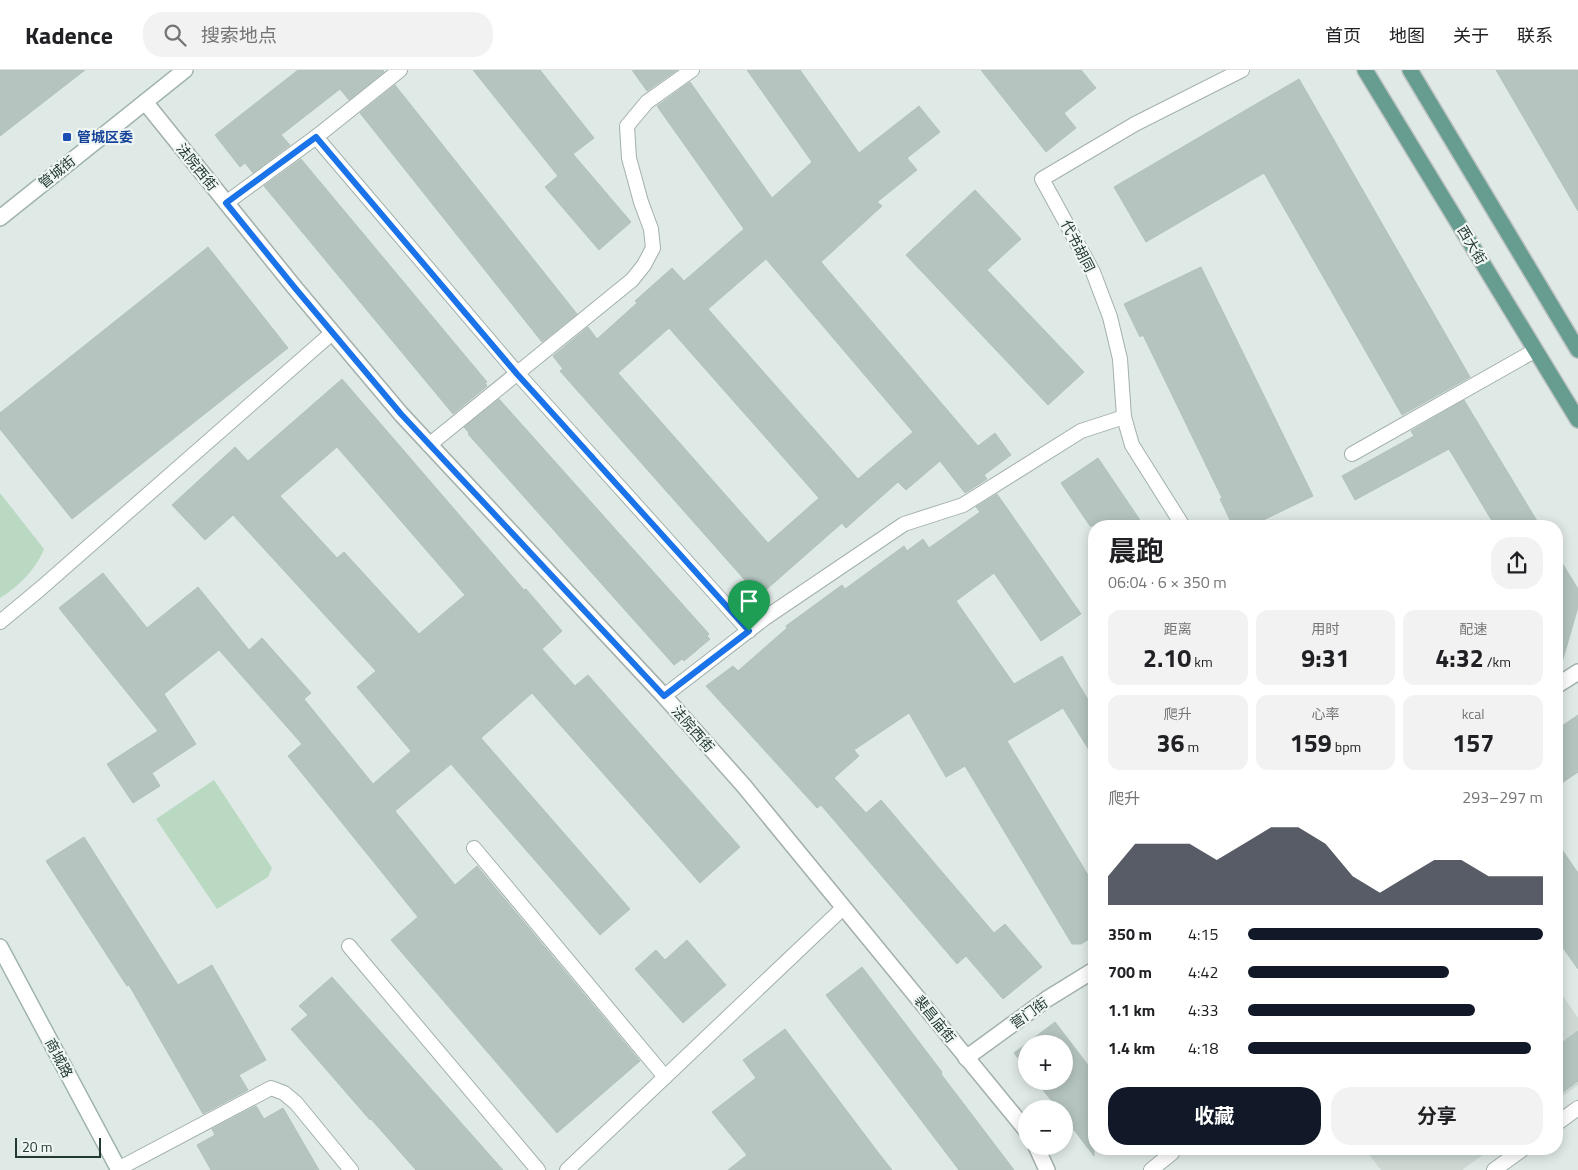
<!DOCTYPE html>
<html lang="zh">
<head>
<meta charset="utf-8">
<style>
  :root { --surface:#fff; --page:#f2f2f2; --text:#202124; --muted:#757577; --line:#e0e0e0; --accent:#111827 }
  body { margin:0; font-family:"Titillium Web","Noto Sans SC",sans-serif; background:var(--page); color:var(--text); height:100vh; display:flex; flex-direction:column; font-size:19px; white-space:nowrap }
  * { box-sizing:border-box; margin:0 }
  p { font-size:16px; color:var(--muted) }
  .icon { flex:none; width:28px; height:28px; fill:none; stroke:currentColor; stroke-width:2; stroke-linecap:round; stroke-linejoin:round }
  .map { position:relative; flex:1; overflow:hidden }
  .sheet { position:absolute; left:1088px; top:450px; width:475px; height:635px; display:flex; flex-direction:column; background:var(--surface); border-radius:20px; box-shadow:0 2px 12px #0003 }
  .sheet>* { flex:none }
  .tools { position:absolute; left:1018px; top:965px; display:grid; gap:10px }
  .tools a { display:grid; place-items:center; width:55px; height:55px; border-radius:50%; background:var(--surface); box-shadow:0 2px 12px #0003; font-size:25px }
  .scale { position:absolute; left:15px; bottom:12px; width:86px; box-sizing:border-box; padding-left:5px; border:2px solid #223833; border-top:0; font-size:14px; line-height:18px; white-space:nowrap; color:#223833; -webkit-text-stroke:4px #f0f6f3; paint-order:stroke }
  .pin { position:absolute; display:grid; place-items:center; width:42px; height:42px; color:#fff; margin:-51px -21px; border-radius:50% 50% 50% 0; rotate:-45deg; box-shadow:0 0 5px #0007 }
  .pin .icon { rotate:45deg }
  .round { display:grid; place-items:center; flex:none; width:52px; height:52px; border-radius:20px; background:var(--page) }
  .overview { display:flex; align-items:center; justify-content:space-between; height:85px; padding:0 20px }
  h1 { font-size:28px; font-weight:700; line-height:38px }
  .stats { display:grid; grid-template-columns:repeat(3,1fr); gap:8px; height:85px; padding:5px 20px }
  .stats div { display:grid; align-content:center; border-radius:12px; background:var(--page); text-align:center }
  .stats b { font-size:25px; font-weight:700 }
  .stats small { font-size:14px; font-weight:400 }
  .stats p { font-size:14px }
  .chart { height:140px; padding:10px 20px }
  .chart p { display:flex; justify-content:space-between }
  .chart svg { width:100%; height:90px; margin-top:5px; fill:var(--accent); opacity:.7 }
  .button { display:flex; gap:10px; margin-top:auto; padding:10px 20px }
  .button a { flex:1; height:58px; border-radius:20px; background:var(--accent); color:#fff; font-size:20px; font-weight:700; line-height:58px; text-align:center }
  .button a+a { background:var(--page); color:var(--text) }
  ul { padding:0 20px; list-style:none; font-size:16px }
  li { display:grid; grid-template-columns:80px 60px 1fr; align-items:center; height:38px }
  li i { height:12px; border-radius:6px; background:var(--accent) }
  header { display:flex; align-items:center; gap:30px; box-sizing:border-box; height:70px; padding:0 25px; background:var(--surface); border-bottom:1px solid var(--line) }
  header strong { font-size:24px }
  nav { display:flex; gap:28px; margin-inline-start:auto; font-size:18px }
  .search { width:350px; height:45px; background:var(--page); display:flex; align-items:center; gap:12px; box-sizing:border-box; padding:0 18px; border-radius:20px; color:var(--muted); font-size:19px }
  .map>svg:first-child { display:block }
  .built { fill:#ced9d4 }
  .green { fill:#bad9c3 }
  .building { fill:#b5c4be; stroke:#b2c2bc; fill-rule:evenodd }
  .lines { fill:none; stroke-linecap:round; stroke-linejoin:round }
  .lane-casing { stroke:#a3b0ac; stroke-width:16 }
  .street-casing { stroke:#a3b0ac; stroke-width:18 }
  .secondary-casing { stroke:#a0b4ad; stroke-width:18 }
  .primary-casing { stroke:#bdc3c2; stroke-width:18 }
  .lane { stroke:#fff; stroke-width:14 }
  .street { stroke:#fff; stroke-width:15 }
  .secondary { stroke:#fff; stroke-width:15 }
  .primary { stroke:#679c90; stroke-width:15 }
  .route-casing { stroke:#fff; stroke-width:10 }
  .route { stroke:#1a73e8; stroke-width:6 }
  .transit-dot { fill:#1a4fb4; stroke:#f0f6f3; stroke-width:2 }
  .labels { text-anchor:middle; stroke-width:4.5; stroke-linejoin:round; paint-order:stroke }
  .transit-label { font-size:14px; font-weight:bold; fill:#164399; stroke:#f0f6f3; text-anchor:start }
  .street-label { font-size:14px; fill:#223833; stroke:#f0f6f3 }
</style>
</head>
<body>
<header>
<strong>Kadence</strong>
<div class="search"><svg class="icon" aria-label="search" viewBox="0 0 24 24"><circle cx="10" cy="10" r="6"/><path d="M15 15l6 6"/></svg>搜索地点</div>
<nav><a>首页</a><a>地图</a><a>关于</a><a>联系</a></nav>
</header>
<div class="map">
<svg width="1578" height="1100" viewBox="0 0 1578 1100">
  <rect width="100%" height="100%" fill="#dfe9e5"/>
  <g class="built">
    <polygon points="1556,916 1578,948 1578,1015 1556,1031"/>
    <polygon points="1365,1079 1491,1079 1462,1100 1381,1100"/>
  </g>
  <g class="green">
    <path d="M0,423L44,479C36,499 18,517 0,528Z"/>
    <polygon points="214,710 272,798 268,807 217,839 156,749"/>
  </g>
  <g class="building">
    <polygon points="0,0 85,0 0,66"/>
    <polygon points="298,0 383,0 384,2 349,30 340,19 281,65 290,75 253,103 245,93 240,97 215,65"/>
    <polygon points="473,0 540,0 594,68 573,84 631,152 599,180 545,117 558,106"/>
    <polygon points="632,0 677,0 647,21"/>
    <path d="M747,0H800L859,83L919,36L940,62L907,88L917,100L877,132L882,136L821,192L978,376L995,363L1011,385L984,405L987,409L965,423L940,391L906,420L898,412L846,458L842,453L759,526L560,301L563,299L553,286L588,257L597,269L637,233L635,231L672,198L684,211L744,159L657,36L690,12L772,128L812,92ZM766,189L913,362L858,409L708,239ZM669,258L819,428L768,473L618,303Z"/>
    <polygon points="981,0 1081,0 1096,18 1064,43 1076,58 1046,82"/>
    <polygon points="1496,0 1578,0 1578,141"/>
    <polygon points="1299,9 1470,307 1402,345 1264,103 1146,172 1114,117"/>
    <polygon points="395,15 577,244 542,272 360,43"/>
    <polygon points="301,89 487,312 485,313 487,316 453,344 264,116"/>
    <polygon points="975,120 1021,169 987,200 1084,302 1048,335 906,185"/>
    <polygon points="208,177 288,278 72,449 0,359 0,343"/>
    <polygon points="1201,197 1313,426 1251,456 1233,456 1220,429 1222,428 1143,265 1140,267 1124,234"/>
    <path d="M342,309L524,520L526,519L562,561L542,579L575,616L588,605L740,777L700,813L532,623L481,668L630,839L600,865L451,694L395,741L455,815L477,796L640,991L557,1063L391,870L418,847L288,686L302,674L219,580L164,624L196,674L152,703L160,716L133,733L107,694L158,661L59,538L103,503L147,558L198,517L249,580L262,568L311,623L304,629L373,714L411,681L357,617L376,601L233,445L205,470L172,435L235,377L248,391ZM337,377L465,525L419,564L344,482L337,488L280,426Z"/>
    <polygon points="499,329 709,564 707,566 710,569 684,591 682,589 674,595 468,364 469,363 464,357"/>
    <polygon points="1464,330 1540,456 1495,456 1449,379 1355,430 1342,406 1414,366 1411,361"/>
    <polygon points="1098,388 1144,456 1090,456 1061,413"/>
    <polygon points="997,424 1081,544 1041,571 994,503 956,531 1014,614 1062,586 1094,640 1094,688 1063,638 1007,671 1094,815 1094,866 1081,874 1072,874 965,696 946,707 909,643 854,680 859,686 834,708 866,743 881,730 994,863 1005,854 1042,897 1003,929 966,886 957,894 821,735 817,738 706,616 733,596 738,601 787,558 786,556 842,515 845,519 904,476 907,481 923,469 929,478 980,442 976,437"/>
    <polygon points="1556,483 1578,519 1578,537 1563,589 1556,589"/>
    <polygon points="1578,645 1578,702 1556,717 1556,660"/>
    <polygon points="84,767 178,915 212,895 266,990 239,1005 248,1020 203,1044 129,915 127,916 46,791"/>
    <polygon points="1556,771 1578,803 1578,899 1556,868"/>
    <polygon points="687,870 726,915 683,953 635,899 656,880 665,890"/>
    <polygon points="862,897 942,1002 941,1004 1014,1100 959,1100 826,925"/>
    <polygon points="332,907 503,1100 416,1100 371,1049 370,1050 291,959 308,945 299,936"/>
    <polygon points="1055,952 1094,1003 1094,1086 1064,1047 1064,1039 1058,1039 1036,1011 1064,1011 1064,974 1026,974"/>
    <polygon points="785,959 877,1081 892,1100 728,1100 747,1085 712,1042 756,1008 743,990"/>
    <polygon points="1578,961 1578,1011 1556,1027 1556,977"/>
    <polygon points="1026,974 1026,998 1014,983"/>
    <polygon points="256,1036 264,1049 283,1038 319,1100 211,1100 197,1075 215,1065 212,1059"/>
  </g>
  <g class="lines">
    <defs>
      <g id="lane">
        <polyline points="316,67 517,303 749,561"/>
        <polyline points="226,133 316,67 400,0"/>
        <polyline points="429,375 632,210 644,195 653,178 651,159 641,132 629,88 627,56 647,32 692,0"/>
        <polyline points="1352,384 1536,280"/>
        <polyline points="1183,456 1132,375 1124,347 1120,289 1110,247 1093,202 1042,109 1135,54 1242,0"/>
        <polyline points="0,552 40,519 332,263"/>
        <polyline points="664,626 765,548 904,454 963,435 1081,361 1124,347"/>
        <polyline points="474,778 665,1007"/>
        <polyline points="349,876 538,1100"/>
        <polyline points="1556,1054 1578,1038"/>
        <polyline points="118,1099 271,1018 284,1023 296,1033 351,1100"/>
        <polyline points="567,1100 843,838"/>
        <polyline points="1151,1100 1172,1083"/>
        <polyline points="1494,1100 1523,1079"/>
      </g>
      <g id="street">
        <polyline points="145,32 295,218 401,344 664,626 744,716 1026,1060"/>
        <polyline points="1556,616 1578,602"/>
        <polyline points="966,988 1047,929 1094,900"/>
        <polyline points="1036,1076 1047,1100"/>
      </g>
      <g id="secondary">
        <polyline points="0,148 185,0"/>
        <polyline points="0,877 119,1100"/>
      </g>
      <g id="primary">
        <polyline points="1365,0 1578,350"/>
        <polyline points="1410,0 1578,280"/>
      </g>
    </defs>
    <use href="#lane" class="lane-casing"/>
    <use href="#street" class="street-casing"/>
    <use href="#secondary" class="secondary-casing"/>
    <use href="#primary" class="primary-casing"/>
    <use href="#lane" class="lane"/>
    <use href="#street" class="street"/>
    <use href="#secondary" class="secondary"/>
    <use href="#primary" class="primary"/>
  </g>
  <g class="lines">
    <defs>
      <polygon id="route" points="316,67 517,304 749,561 664,626 401,344 295,218 226,133"/>
    </defs>
    <use href="#route" class="route-casing"/>
    <use href="#route" class="route"/>
  </g>
  <rect class="transit-dot" x="62" y="62" width="10" height="10" rx="2.5"/>
  <g class="labels">
    <g class="transit-label">
      <text x="77" y="72">管城区委</text>
    </g>
    <g class="street-label">
      <text transform="translate(197 97) rotate(51)" y="5">法院西街</text>
      <text transform="translate(57 102) rotate(-39)" y="5">管城街</text>
      <text transform="translate(1472 175) rotate(59)" y="5">西大街</text>
      <text transform="translate(1078 176) rotate(63)" y="5">代书胡同</text>
      <text transform="translate(693 659) rotate(49)" y="5">法院西街</text>
      <text transform="translate(1029 943) rotate(-35)" y="5">营门街</text>
      <text transform="translate(935 949) rotate(51)" y="5">裴昌庙街</text>
      <text transform="translate(59 988) rotate(62)" y="5">商城路</text>
    </g>
  </g>
</svg>
<div class="tools">
<a>+</a>
<a>−</a>
</div>
<div class="scale">20 m</div>
<div class="pin" style="left:749px;top:561px;background:#1e9e55"><svg class="icon" aria-label="arrive" viewBox="0 0 24 24"><path d="M6 21V4h12l-3 4 3 4H6"/></svg></div>
<section class="sheet">
<div class="overview"><div><h1>晨跑</h1><p>06:04 · 6 × 350 m</p></div><a class="round"><svg class="icon" aria-label="share" viewBox="0 0 24 24"><path d="M12 15V3M7 8l5-5 5 5M5 13v7h14v-7"/></svg></a></div>
<div class="stats">
<div><p>距离</p><b>2.10<small> km</small></b></div>
<div><p>用时</p><b>9:31</b></div>
<div><p>配速</p><b>4:32<small> /km</small></b></div>
</div>
<div class="stats">
<div><p>爬升</p><b>36<small> m</small></b></div>
<div><p>心率</p><b>159<small> bpm</small></b></div>
<div><p>kcal</p><b>157</b></div>
</div>
<div class="chart"><p><span>爬升</span>293–297 m</p>
<svg viewBox="0 0 160 44" preserveAspectRatio="none"><path d="M0 44V30L10 14L20 14L30 14L40 22L50 14L60 6L70 6L80 14L90 30L100 38L110 30L120 22L130 22L140 30L150 30L160 30V44z"/></svg>
</div>
<ul>
<li><b>350 m</b>4:15<i style="width:100%"></i></li>
<li><b>700 m</b>4:42<i style="width:68%"></i></li>
<li><b>1.1 km</b>4:33<i style="width:77%"></i></li>
<li><b>1.4 km</b>4:18<i style="width:96%"></i></li>
</ul>
<div class="button"><a>收藏</a><a>分享</a></div>
</section>
</div>
</body>
</html>
